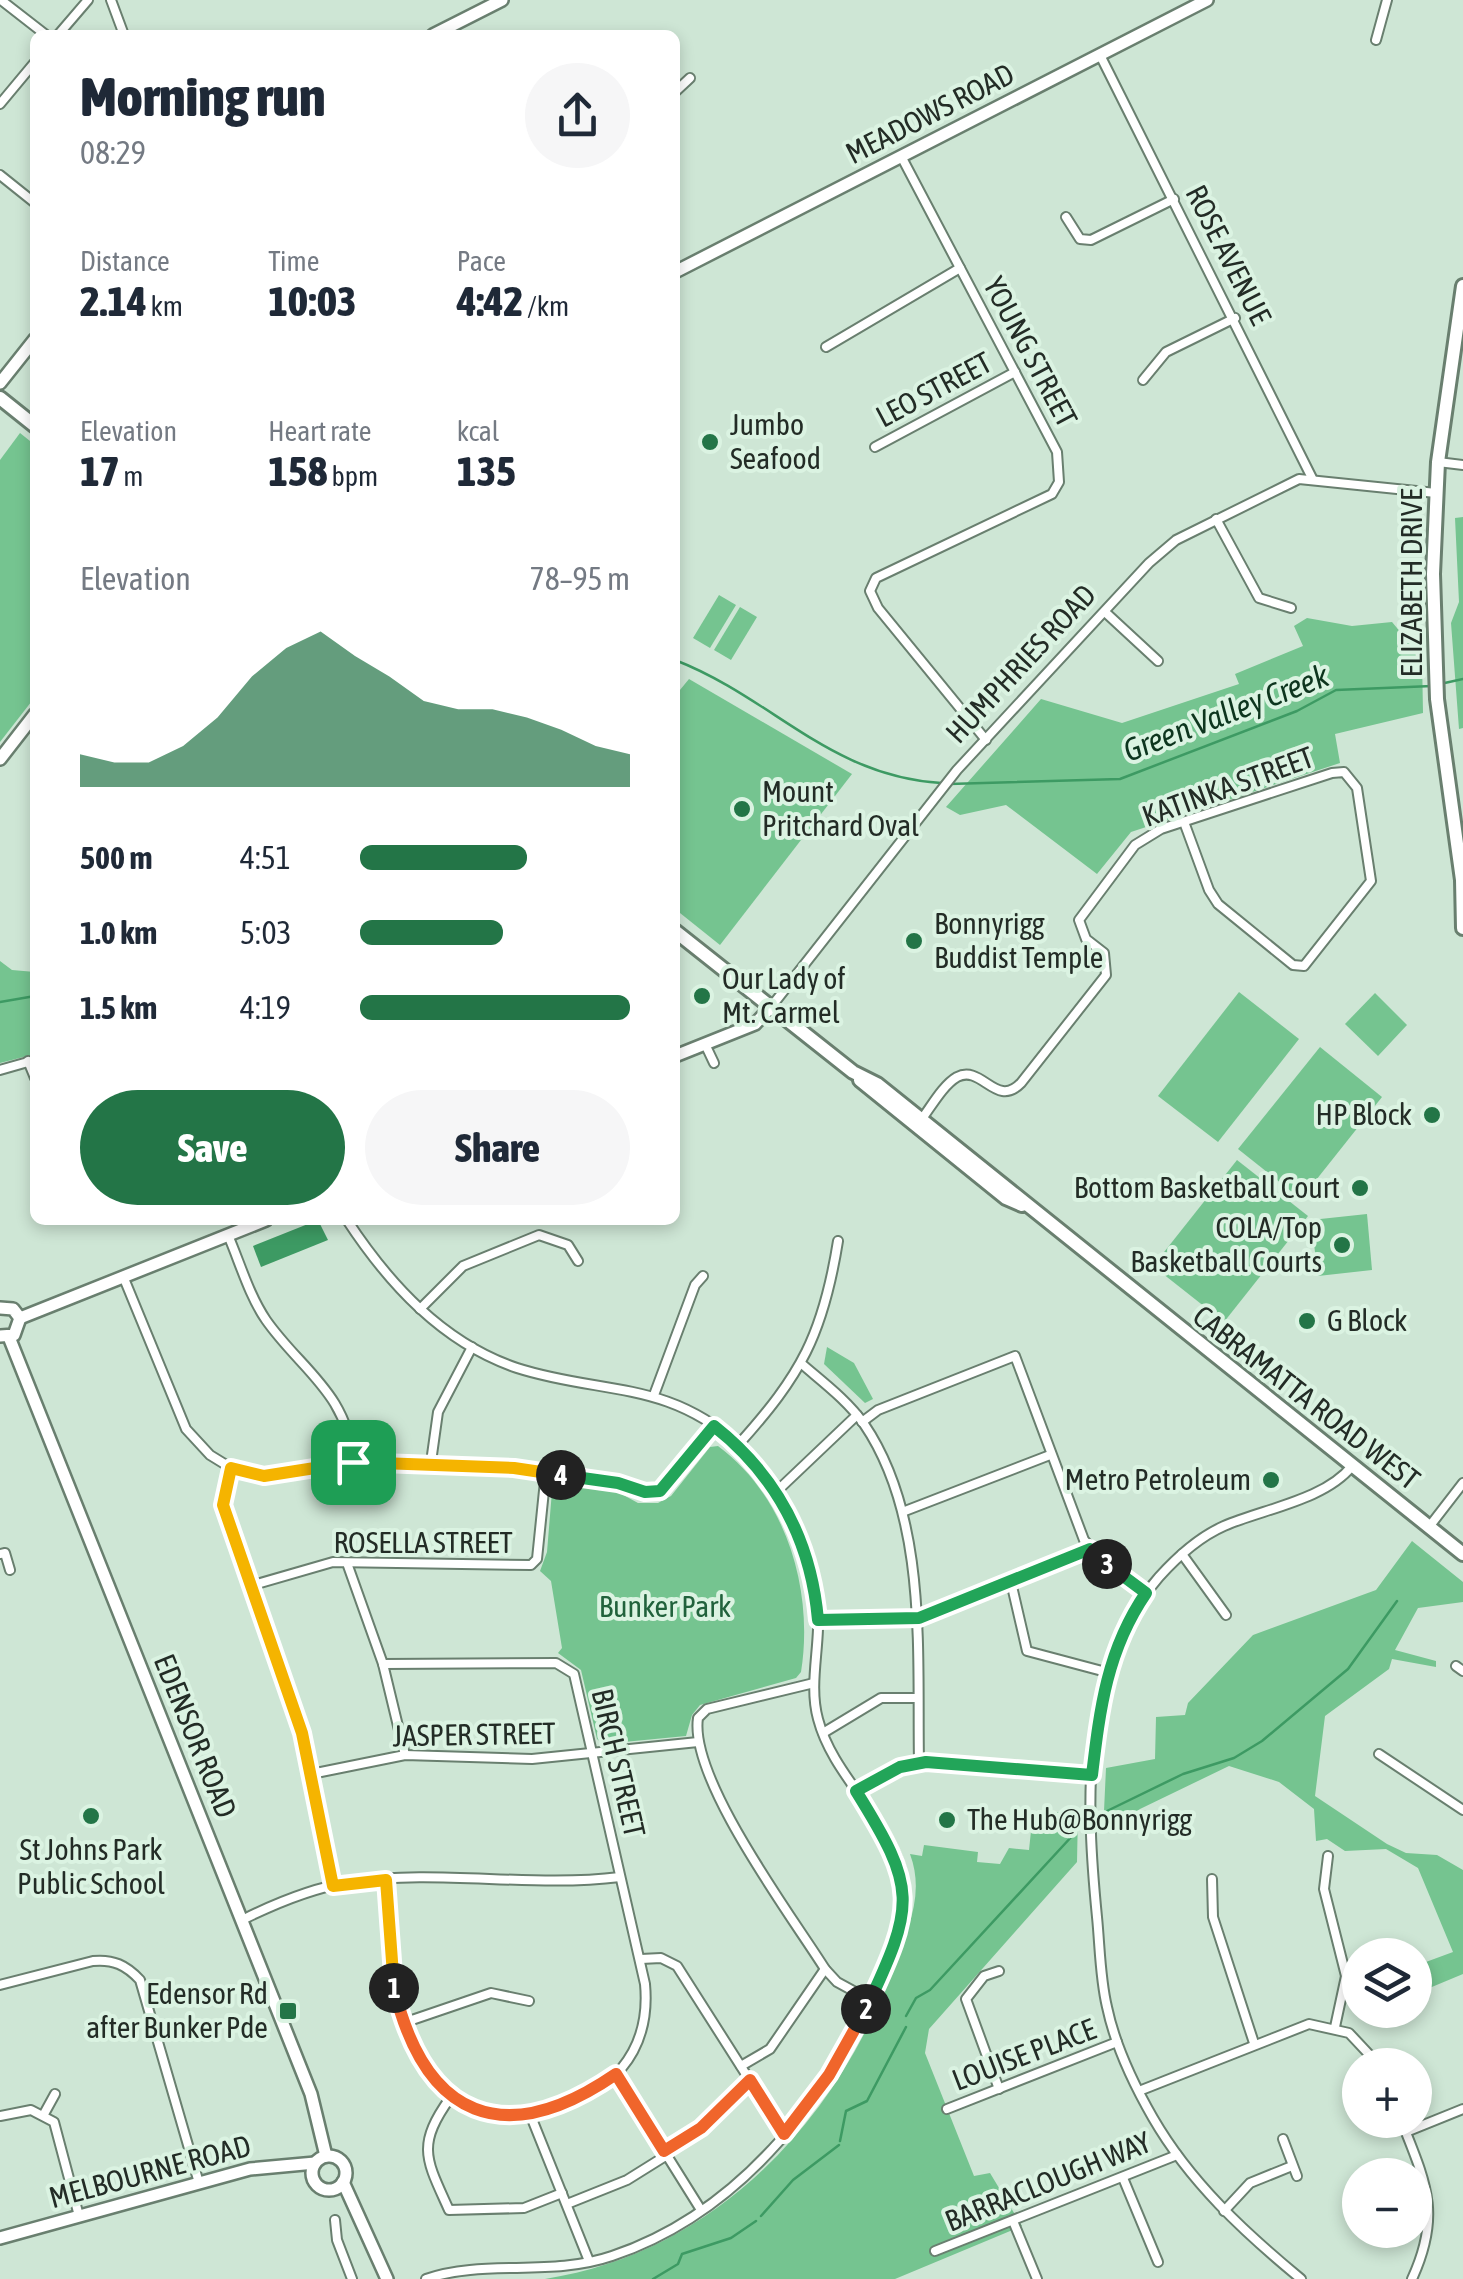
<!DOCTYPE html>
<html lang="en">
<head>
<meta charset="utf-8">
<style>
  :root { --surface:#fff; --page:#f6f6f7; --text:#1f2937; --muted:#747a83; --accent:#237547 }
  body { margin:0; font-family:"Asap Condensed",sans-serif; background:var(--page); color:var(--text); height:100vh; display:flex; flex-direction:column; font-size:38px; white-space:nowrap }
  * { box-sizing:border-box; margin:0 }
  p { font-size:32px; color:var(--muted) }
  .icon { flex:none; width:55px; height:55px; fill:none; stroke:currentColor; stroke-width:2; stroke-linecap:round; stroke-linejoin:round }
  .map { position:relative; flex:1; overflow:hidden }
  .details { position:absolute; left:30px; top:30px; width:650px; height:1195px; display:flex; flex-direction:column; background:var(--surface); border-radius:15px; box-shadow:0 5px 15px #0003 }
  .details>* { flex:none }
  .controls { position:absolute; left:1342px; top:1938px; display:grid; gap:20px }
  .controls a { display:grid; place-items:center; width:90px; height:90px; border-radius:50%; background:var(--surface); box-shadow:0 5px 15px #0003; font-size:50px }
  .pin { position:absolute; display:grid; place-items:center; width:85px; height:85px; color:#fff; margin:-42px; border-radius:20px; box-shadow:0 5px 15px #0006 }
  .km { position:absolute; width:50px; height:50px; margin:-25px; border-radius:50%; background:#222; color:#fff; font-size:28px; line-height:50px; text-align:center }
  .round { display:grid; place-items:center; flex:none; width:105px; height:105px; border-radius:52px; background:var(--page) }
  .headline { display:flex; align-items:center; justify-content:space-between; height:170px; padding:0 50px }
  h1 { font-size:55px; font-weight:800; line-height:75px }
  .metrics { display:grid; grid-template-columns:repeat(3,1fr); gap:15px; height:170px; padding:10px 50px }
  .metrics div { display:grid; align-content:center }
  .metrics b { font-size:42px; font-weight:800 }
  .metrics small { font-size:28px; font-weight:400 }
  .metrics p { font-size:28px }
  .chart { height:280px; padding:20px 50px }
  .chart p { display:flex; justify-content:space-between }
  .chart svg { width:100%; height:180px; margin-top:10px; fill:var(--accent); opacity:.7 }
  .cta { display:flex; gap:20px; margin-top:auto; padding:20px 50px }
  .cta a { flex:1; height:115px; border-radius:60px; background:var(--accent); color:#fff; font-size:40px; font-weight:800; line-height:115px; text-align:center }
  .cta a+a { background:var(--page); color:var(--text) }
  ul { padding:0 50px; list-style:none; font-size:32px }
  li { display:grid; grid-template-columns:160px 120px 1fr; align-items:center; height:75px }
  li i { height:25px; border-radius:12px; background:var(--accent) }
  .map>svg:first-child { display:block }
  .green { fill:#75c490 }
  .water { fill:#3d9a63 }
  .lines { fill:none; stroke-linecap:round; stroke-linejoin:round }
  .stream { stroke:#3d9a63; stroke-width:2.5 }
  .street-casing { stroke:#697f6f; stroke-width:12 }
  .secondary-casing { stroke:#697f6f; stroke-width:16 }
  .primary-casing { stroke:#697f6f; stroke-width:18 }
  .street { stroke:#fff; stroke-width:8 }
  .secondary { stroke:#fff; stroke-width:11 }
  .primary { stroke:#fff; stroke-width:12 }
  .split-1-casing { stroke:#fff; stroke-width:20 }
  .split-2-casing { stroke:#fff; stroke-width:20 }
  .split-3-casing { stroke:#fff; stroke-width:20 }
  .split-4-casing { stroke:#fff; stroke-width:20 }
  .split-5-casing { stroke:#fff; stroke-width:20 }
  .split-1 { stroke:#f5b400; stroke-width:12 }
  .split-2 { stroke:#f0652b; stroke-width:12 }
  .split-3 { stroke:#22a559; stroke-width:12 }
  .split-4 { stroke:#22a559; stroke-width:12 }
  .split-5 { stroke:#f5b400; stroke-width:12 }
  .poi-dot { fill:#237547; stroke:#dbf3e2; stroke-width:4 }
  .labels { text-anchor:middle; stroke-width:8; stroke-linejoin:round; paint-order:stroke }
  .street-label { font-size:30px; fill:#232c26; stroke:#dbf3e2 }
  .poi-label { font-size:30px; fill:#232c26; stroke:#dbf3e2; text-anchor:start }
  .park-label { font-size:30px; fill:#21623c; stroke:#dbf3e2 }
  .water-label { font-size:32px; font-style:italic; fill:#0d351e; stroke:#dbf3e2 }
</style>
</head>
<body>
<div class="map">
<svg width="1463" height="2279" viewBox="0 0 1463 2279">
  <rect width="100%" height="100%" fill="#cee6d5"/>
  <g class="green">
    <polygon points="20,433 35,445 35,697 0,742 0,460"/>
    <polygon points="1463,517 1463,728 1459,729 1451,623 1459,602 1455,518"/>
    <polygon points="719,595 736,605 710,648 693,638"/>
    <polygon points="740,607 757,617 731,660 714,650"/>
    <polygon points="1307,618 1352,626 1392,622 1422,658 1423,713 1335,734 1340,763 1131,832 1097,874 1006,805 960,815 946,807 1041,699 1122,723 1239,684 1235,674 1303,646 1294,626"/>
    <polygon points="689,679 852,774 720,945 675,909 675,696"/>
    <polygon points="0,961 12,970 35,972 35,1054 0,1063"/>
    <polygon points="1239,992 1299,1039 1218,1142 1158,1096"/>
    <polygon points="1375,993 1407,1025 1378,1056 1345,1024"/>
    <polygon points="1320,1047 1382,1097 1301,1199 1238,1149"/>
    <polygon points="1237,1160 1308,1216 1224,1322 1153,1266"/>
    <polygon points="1367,1214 1372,1270 1318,1276 1311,1220"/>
    <polygon points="827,1347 854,1363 873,1399 865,1403 824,1364"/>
    <path d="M718,1446C787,1497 814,1591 801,1672L796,1678L700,1705L692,1715L686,1736L603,1744L597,1739L581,1670L558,1653L562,1648L551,1581L540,1571L547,1552L552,1491L560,1485L616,1491L638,1503H658L671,1496L710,1447Z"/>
    <polygon points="1412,1541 1463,1582 1463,1602 1418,1608 1395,1650 1436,1661 1436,1667 1392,1659 1389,1669 1325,1716 1315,1796 1387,1844 1406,1853 1437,1855 1463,1870 1463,1974 1415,1994 1415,1966 1453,1952 1418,1868 1386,1849 1345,1851 1327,1839 1316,1841 1314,1809 1279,1782 1229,1766 1140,1809 1103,1833 1106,1768 1155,1759 1156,1717 1185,1715 1188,1703 1253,1635 1376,1590"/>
    <path d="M1033,1812H1078L1077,1862L929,2029L925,2053L974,2176L990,2173L1022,2226L895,2279H545C713,2253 835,2124 893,1969C908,1929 925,1894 910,1854L922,1856L924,1845L978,1852L977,1862L1000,1864L1009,1848L1029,1850Z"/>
  </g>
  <polygon class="water" points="318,1220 328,1240 261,1267 253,1246"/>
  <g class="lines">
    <g class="stream">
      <path d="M675,660C773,698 829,776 941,783"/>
      <polyline points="1440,684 1463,679"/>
      <polyline points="949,784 1120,779 1297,711 1336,690 1432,686"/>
      <polyline points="0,1002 35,996"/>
      <polyline points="1107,1811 1183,1774 1234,1758 1262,1741 1348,1669 1397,1601"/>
      <polyline points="906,2016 916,1998 930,1990 1073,1835"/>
      <polyline points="840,2141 846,2111 867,2101 906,2027"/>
      <polyline points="761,2216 793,2180 839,2145"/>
      <polyline points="653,2279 678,2264 682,2254 731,2238 756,2221"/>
    </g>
    <defs>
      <g id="street">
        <polyline points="1,0 46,35"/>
        <polyline points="111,0 124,35"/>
        <polyline points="58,35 88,0"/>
        <polyline points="1376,40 1387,0"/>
        <polyline points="1100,55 1312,478"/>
        <polyline points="675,92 690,78"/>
        <polyline points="0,104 35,62"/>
        <polyline points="901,156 1057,452 1059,482 1052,494 876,578 870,591 878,608 986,740"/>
        <polyline points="0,175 35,203"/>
        <polyline points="1066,217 1080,239 1091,240 1174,199"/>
        <polyline points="826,347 960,268"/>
        <polyline points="1143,380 1166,352 1235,318"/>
        <polyline points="875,447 1015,372"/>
        <polyline points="1438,462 1463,465"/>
        <polyline points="1216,519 1259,598 1291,608"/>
        <polyline points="1105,612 1158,661"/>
        <polyline points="771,1007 957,770 1149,563 1176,540 1299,479 1436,493"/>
        <polyline points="705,1044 714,1063"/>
        <polyline points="28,1061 35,1078"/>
        <polyline points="0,1070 35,1060"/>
        <path d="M921,1120C931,1107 943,1085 957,1077C982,1064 996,1109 1021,1083L1106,975L1104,953L1086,939L1079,920L1135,845L1161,829L1332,773L1344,772L1357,788L1371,881L1304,966L1293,965L1218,904L1209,890L1184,822"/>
        <path d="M347,1220C389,1284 443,1343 517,1368C601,1395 666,1379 739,1445C787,1490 820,1564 818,1629C817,1659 810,1690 818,1719C833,1777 891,1819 903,1878C909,1908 895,1938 885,1965C837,2090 743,2212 612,2256C551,2277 483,2259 426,2279"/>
        <path d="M228,1235C240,1263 249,1295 266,1320C301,1370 348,1393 353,1462"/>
        <polyline points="123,1276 186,1429 210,1455 236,1471 263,1476 353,1462 431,1462 546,1471 645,1492 660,1491 714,1425"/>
        <polyline points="420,1309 463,1266 539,1235 568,1245 578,1261"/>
        <path d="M803,1365C824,1383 848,1401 864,1424C928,1518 917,1653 919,1763"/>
        <polyline points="654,1395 695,1285 703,1276"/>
        <polyline points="862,1422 878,1410 1015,1356 1084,1540 1098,1556 1146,1593"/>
        <path d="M738,1445C801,1375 823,1335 838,1241"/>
        <polyline points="431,1462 438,1412 472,1347"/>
        <polyline points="231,1468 224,1514 302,1733 333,1885"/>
        <polyline points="776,1492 857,1415"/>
        <polyline points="905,1511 1050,1455"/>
        <polyline points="1429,1527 1463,1483"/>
        <polyline points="0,1554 5,1553 10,1570"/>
        <polyline points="1182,1554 1226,1615"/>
        <polyline points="347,1563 383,1664 405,1755"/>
        <polyline points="1011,1582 1027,1651 1106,1672"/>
        <polyline points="250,1586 333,1562 531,1565 537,1559 546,1471"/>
        <polyline points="818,1620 919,1618 1090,1549"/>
        <path d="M383,1664L556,1663L574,1674L645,1984C648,2016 642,2044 621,2069C611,2081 596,2086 582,2092C535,2114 474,2131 436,2083C390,2026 389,1949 385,1880"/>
        <polyline points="1456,1666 1463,1671"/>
        <path d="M814,1683L707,1709L698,1718C689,1779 791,1915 825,1969L837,1982L870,2000"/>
        <polyline points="823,1733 881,1698 915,1698"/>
        <polyline points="1379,1754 1463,1810"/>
        <polyline points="311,1774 405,1755 532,1759 698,1742"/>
        <polyline points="856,1791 883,1775 919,1763 1092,1775"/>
        <polyline points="1328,1856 1324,1889 1346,1976 1335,2027"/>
        <polyline points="1212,1879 1213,1917 1254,2043"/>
        <path d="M242,1920C276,1903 312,1888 350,1882C439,1869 531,1888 620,1877"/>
        <polyline points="641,1959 661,1958 677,1966 784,2134"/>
        <polyline points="999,1971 984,1976 966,1999 999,2089"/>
        <path d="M0,1985L93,1961C113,1959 126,1965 140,1980L199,2183"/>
        <polyline points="406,2022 491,1993 529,2001"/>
        <polyline points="741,2066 770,2049 825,1969"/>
        <polyline points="616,2074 701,2210"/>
        <polyline points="1139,2091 1309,2024 1349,2033 1379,2065"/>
        <path d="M450,2098C416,2146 426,2159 449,2210L524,2208L562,2193"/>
        <polyline points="947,2109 1117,2042"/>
        <polyline points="44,2114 55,2094"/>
        <polyline points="530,2114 589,2261"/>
        <polyline points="0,2116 31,2110 54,2122 79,2216"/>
        <path d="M1401,2120C1426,2183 1442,2214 1412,2279"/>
        <polyline points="1406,2132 1463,2109"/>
        <polyline points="1283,2139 1297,2176"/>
        <polyline points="664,2151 701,2128 750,2079"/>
        <polyline points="1123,2178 1158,2262"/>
        <polyline points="567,2204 627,2180 667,2155"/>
        <polyline points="1224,2211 1250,2183 1292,2166"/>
        <polyline points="335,2220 337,2240 352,2279"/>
        <polyline points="1013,2221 1037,2279"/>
        <polyline points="935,2251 1177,2155"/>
        <path d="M1301,2279C1244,2232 1190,2182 1153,2118C1134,2085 1115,2045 1107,2007C1100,1978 1100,1947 1097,1917C1086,1805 1079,1667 1159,1577C1177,1557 1199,1537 1224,1526C1263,1509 1325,1500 1352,1466"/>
      </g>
      <g id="secondary">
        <polyline points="433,35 502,0"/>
        <polyline points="675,272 1207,0"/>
        <polyline points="0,383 35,339"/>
        <polyline points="0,759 35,714"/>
        <polyline points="675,1056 755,1024 771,1007"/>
        <polyline points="0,1308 13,1309 20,1318"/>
        <polyline points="20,1318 266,1220"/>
        <polyline points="0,1336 14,1335 20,1318"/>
        <polyline points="9,1337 311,2094 326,2156"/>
        <circle cx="329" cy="2173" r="17"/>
        <polyline points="343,2182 387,2279"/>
        <polyline points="0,2238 250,2169 315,2163"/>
      </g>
      <g id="primary">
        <polyline points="1463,286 1438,462 1433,574 1437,699 1462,880 1463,928"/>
        <polyline points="0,398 35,426"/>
        <polyline points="675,931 853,1072 877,1084 1463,1554"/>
        <polyline points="860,1080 1006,1198 1022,1205"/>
      </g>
    </defs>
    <use href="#street" class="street-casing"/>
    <use href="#secondary" class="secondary-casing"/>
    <use href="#primary" class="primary-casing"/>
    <use href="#street" class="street"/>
    <use href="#secondary" class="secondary"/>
    <use href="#primary" class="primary"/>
  </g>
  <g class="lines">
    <defs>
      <polyline id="split-1" points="353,1462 264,1476 231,1468 223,1505 302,1733 333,1886 386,1880 394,1988"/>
      <path id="split-2" d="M394,1988C425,2118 504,2151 616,2074L664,2151L701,2128L750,2080L784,2134L829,2075L866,2009"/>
      <path id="split-3" d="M866,2009C916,1903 917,1889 856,1791L900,1767L926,1762L1092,1775C1100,1708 1107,1650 1146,1593L1107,1564"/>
      <path id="split-4" d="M561,1475L618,1483L645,1492L660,1491L714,1426C776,1475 811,1541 818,1620L919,1618L1090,1549L1107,1564"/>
      <polyline id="split-5" points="353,1462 514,1468 561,1475"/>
    </defs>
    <use href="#split-1" class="split-1-casing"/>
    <use href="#split-2" class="split-2-casing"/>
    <use href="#split-3" class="split-3-casing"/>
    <use href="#split-4" class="split-4-casing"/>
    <use href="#split-5" class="split-5-casing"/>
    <use href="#split-1" class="split-1"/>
    <use href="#split-2" class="split-2"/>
    <use href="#split-3" class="split-3"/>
    <use href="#split-4" class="split-4"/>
    <use href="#split-5" class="split-5"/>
  </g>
  <g class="poi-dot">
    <circle cx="710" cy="442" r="10"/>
    <circle cx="742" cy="809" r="10"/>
    <circle cx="914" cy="941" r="10"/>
    <circle cx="702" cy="996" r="10"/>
    <circle cx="1432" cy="1115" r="10"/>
    <circle cx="1360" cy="1188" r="10"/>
    <circle cx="1342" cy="1245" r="10"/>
    <circle cx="1307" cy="1321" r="10"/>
    <circle cx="1271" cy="1480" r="10"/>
    <circle cx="91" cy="1816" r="10"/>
    <circle cx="947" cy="1820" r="10"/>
    <rect x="278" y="2001" width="20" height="20" rx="5"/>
  </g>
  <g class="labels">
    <g class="street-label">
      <text transform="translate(930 114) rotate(-27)" y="10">MEADOWS ROAD</text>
      <text transform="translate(1228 255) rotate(63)" y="10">ROSE AVENUE</text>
      <text transform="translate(1030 352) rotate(62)" y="10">YOUNG STREET</text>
      <text transform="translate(934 390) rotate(-28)" y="10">LEO STREET</text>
      <text transform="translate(1412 583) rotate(-90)" y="10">ELIZABETH DRIVE</text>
      <text transform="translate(1021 664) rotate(-47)" y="10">HUMPHRIES ROAD</text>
      <text transform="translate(1228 787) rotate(-20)" y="10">KATINKA STREET</text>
      <text transform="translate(1306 1398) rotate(38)" y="10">CABRAMATTA ROAD WEST</text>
      <text x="423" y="1553">ROSELLA STREET</text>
      <text transform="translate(474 1735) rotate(-1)" y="10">JASPER STREET</text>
      <text transform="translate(195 1736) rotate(68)" y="10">EDENSOR ROAD</text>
      <text transform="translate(618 1763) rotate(77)" y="10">BIRCH STREET</text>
      <text transform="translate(1024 2055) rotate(-21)" y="10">LOUISE PLACE</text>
      <text transform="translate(150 2172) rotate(-15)" y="10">MELBOURNE ROAD</text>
      <text transform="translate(1048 2182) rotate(-22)" y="10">BARRACLOUGH WAY</text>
    </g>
    <g class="poi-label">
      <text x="730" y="435">Jumbo<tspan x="730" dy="34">Seafood</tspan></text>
      <text x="762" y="802">Mount<tspan x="762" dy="34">Pritchard Oval</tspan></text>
      <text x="934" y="934">Bonnyrigg<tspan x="934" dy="34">Buddist Temple</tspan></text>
      <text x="722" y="989">Our Lady of<tspan x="722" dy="34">Mt. Carmel</tspan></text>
      <text x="1412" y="1125" text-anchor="end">HP Block</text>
      <text x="1340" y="1198" text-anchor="end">Bottom Basketball Court</text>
      <text x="1322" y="1238" text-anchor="end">COLA/Top<tspan x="1322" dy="34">Basketball Courts</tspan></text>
      <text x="1327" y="1331">G Block</text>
      <text x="1251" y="1490" text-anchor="end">Metro Petroleum</text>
      <text x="967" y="1830">The Hub@Bonnyrigg</text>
      <text x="91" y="1860" text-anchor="middle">St Johns Park<tspan x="91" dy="34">Public School</tspan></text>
      <text x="268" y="2004" text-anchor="end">Edensor Rd<tspan x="268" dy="34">after Bunker Pde</tspan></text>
    </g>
    <g class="park-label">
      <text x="665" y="1617">Bunker Park</text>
    </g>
    <g class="water-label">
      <text transform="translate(1226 713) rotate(-21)" y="11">Green Valley Creek</text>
    </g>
  </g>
</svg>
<div class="controls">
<a><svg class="icon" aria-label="layers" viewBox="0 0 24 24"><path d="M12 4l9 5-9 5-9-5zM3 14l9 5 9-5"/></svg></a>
<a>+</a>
<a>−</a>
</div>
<div class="pin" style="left:353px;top:1462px;background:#1e9e55"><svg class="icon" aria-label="arrive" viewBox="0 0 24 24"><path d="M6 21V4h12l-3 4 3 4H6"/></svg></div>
<b class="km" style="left:394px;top:1988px">1</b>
<b class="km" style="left:866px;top:2009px">2</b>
<b class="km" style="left:1107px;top:1564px">3</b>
<b class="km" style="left:561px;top:1475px">4</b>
<section class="details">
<div class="headline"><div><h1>Morning run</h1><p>08:29</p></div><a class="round"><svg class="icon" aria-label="share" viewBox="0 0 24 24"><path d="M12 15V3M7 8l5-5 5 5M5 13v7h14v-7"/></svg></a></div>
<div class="metrics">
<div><p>Distance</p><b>2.14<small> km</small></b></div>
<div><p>Time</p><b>10:03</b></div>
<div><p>Pace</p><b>4:42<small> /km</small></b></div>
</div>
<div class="metrics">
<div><p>Elevation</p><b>17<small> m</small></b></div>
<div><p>Heart rate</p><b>158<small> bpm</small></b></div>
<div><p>kcal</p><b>135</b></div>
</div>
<div class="chart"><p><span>Elevation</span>78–95 m</p>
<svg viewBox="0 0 160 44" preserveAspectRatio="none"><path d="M0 44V36L10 38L20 38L30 34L40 27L50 17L60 10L70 6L80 12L90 17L100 23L110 25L120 25L130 27L140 30L150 34L160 36V44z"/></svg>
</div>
<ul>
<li><b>500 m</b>4:51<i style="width:62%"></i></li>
<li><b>1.0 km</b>5:03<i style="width:53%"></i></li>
<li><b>1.5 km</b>4:19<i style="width:100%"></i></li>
</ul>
<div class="cta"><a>Save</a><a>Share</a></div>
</section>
</div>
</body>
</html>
